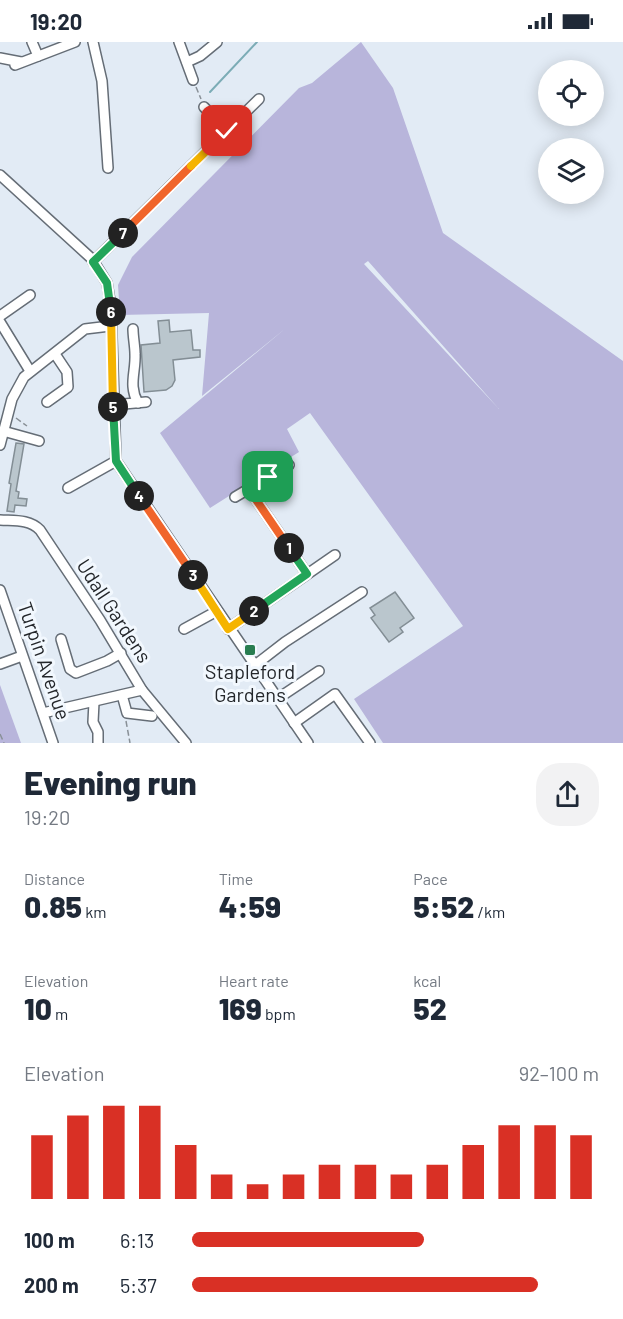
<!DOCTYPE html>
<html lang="en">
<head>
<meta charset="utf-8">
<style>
  :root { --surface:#fff; --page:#f2f2f3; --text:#1f2937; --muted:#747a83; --accent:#d93025 }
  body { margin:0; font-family:Barlow,sans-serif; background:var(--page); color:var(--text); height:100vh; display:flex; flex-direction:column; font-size:22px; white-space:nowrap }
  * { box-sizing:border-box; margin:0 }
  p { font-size:20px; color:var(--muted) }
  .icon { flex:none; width:33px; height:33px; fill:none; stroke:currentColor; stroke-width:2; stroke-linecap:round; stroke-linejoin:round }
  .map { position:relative; height:701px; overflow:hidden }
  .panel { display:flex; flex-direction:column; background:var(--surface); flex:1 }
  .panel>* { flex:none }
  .tools { position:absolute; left:538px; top:18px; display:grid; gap:12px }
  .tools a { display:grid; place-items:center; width:66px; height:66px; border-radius:50%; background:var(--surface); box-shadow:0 3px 15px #0003; font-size:30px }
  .pin { position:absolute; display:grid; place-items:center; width:51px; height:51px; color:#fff; margin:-26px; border-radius:12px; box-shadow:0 3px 9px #0006 }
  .km { position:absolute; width:30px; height:30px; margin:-15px; border-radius:50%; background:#222; color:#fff; font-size:16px; line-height:30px; text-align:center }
  .round { display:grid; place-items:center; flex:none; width:63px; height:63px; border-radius:24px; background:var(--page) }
  .overview { display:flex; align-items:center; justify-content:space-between; height:102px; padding:0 24px }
  h1 { font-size:33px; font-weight:800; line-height:45px }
  .metrics { display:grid; grid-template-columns:repeat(3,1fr); gap:9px; height:102px; padding:6px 24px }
  .metrics div { display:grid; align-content:center }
  .metrics b { font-size:30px; font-weight:800 }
  .metrics small { font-size:16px; font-weight:400 }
  .metrics p { font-size:16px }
  .chart { height:168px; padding:12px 24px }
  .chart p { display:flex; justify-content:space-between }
  .chart svg { width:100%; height:108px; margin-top:6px; stroke:var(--accent); stroke-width:6 }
  ul { padding:0 24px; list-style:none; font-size:20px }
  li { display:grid; grid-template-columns:96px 72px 1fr; align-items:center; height:45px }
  li i { height:15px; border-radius:8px; background:var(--accent) }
  .status { display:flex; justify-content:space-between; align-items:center; height:42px; padding:0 30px; background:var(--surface); direction:ltr }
  .status svg { height:16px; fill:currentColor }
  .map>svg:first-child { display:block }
  .green { fill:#b8b5db; fill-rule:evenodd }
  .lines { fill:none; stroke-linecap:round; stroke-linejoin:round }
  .stream { stroke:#7cacb6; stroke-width:2 }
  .building { fill:#bac6cd; stroke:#838e95; stroke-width:1.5 }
  .minor-casing { stroke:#656d76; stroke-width:12 }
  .path { stroke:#899097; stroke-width:1.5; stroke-dasharray:6 3; stroke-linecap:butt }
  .minor { stroke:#fff; stroke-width:9 }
  .split-1-casing { stroke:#fff; stroke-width:12 }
  .split-2-casing { stroke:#fff; stroke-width:12 }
  .split-3-casing { stroke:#fff; stroke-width:12 }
  .split-4-casing { stroke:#fff; stroke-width:12 }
  .split-5-casing { stroke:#fff; stroke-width:12 }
  .split-6-casing { stroke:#fff; stroke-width:12 }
  .split-7-casing { stroke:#fff; stroke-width:12 }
  .split-8-casing { stroke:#fff; stroke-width:12 }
  .split-9-casing { stroke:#fff; stroke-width:12 }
  .split-1 { stroke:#f0652b; stroke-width:8 }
  .split-2 { stroke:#22a559; stroke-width:8 }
  .split-3 { stroke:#f5b400; stroke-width:8 }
  .split-4 { stroke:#f0652b; stroke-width:8 }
  .split-5 { stroke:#22a559; stroke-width:8 }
  .split-6 { stroke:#f5b400; stroke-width:8 }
  .split-7 { stroke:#22a559; stroke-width:8 }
  .split-8 { stroke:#f0652b; stroke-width:8 }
  .split-9 { stroke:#f5b400; stroke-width:8 }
  .poi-dot { fill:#287d50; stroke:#f2f8fe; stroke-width:2 }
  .labels { text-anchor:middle; stroke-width:6; stroke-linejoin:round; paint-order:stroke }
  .street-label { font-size:20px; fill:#23262a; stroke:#f2f8fe }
  .poi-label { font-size:20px; fill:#23262a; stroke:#f2f8fe }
</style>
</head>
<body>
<div class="status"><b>19:20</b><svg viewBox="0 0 49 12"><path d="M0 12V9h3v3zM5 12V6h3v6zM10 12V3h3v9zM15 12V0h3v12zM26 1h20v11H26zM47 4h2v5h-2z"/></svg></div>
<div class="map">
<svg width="623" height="701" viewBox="0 0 623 701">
  <rect width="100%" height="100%" fill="#e2ebf5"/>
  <g class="green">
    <path d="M361,0L393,46L443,191L623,319V701H383L354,657L463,584L310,371L287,387L299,410L210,466L160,391L286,286L202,354L209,271L120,273L118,243L132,215L299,46L312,41ZM368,219L499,367L364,222Z"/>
    <polygon points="0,643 21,701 0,701"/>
  </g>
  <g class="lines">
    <polyline class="stream" points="210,50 257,0"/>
  </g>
  <g class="building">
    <polygon points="169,278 170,290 191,288 193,308 200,308 200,315 173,318 175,338 172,344 166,348 144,350 141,303 160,301 158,279"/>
    <polygon points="16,401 24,402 16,449 19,450 18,456 27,457 26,464 15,463 14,470 7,469 11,442 9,441"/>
    <polygon points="395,550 414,576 400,586 403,590 389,600 371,576 375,573 370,566"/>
  </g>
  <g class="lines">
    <defs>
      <g id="minor">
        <polyline points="32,0 38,14"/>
        <polyline points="93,0 102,39 108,126"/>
        <polyline points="179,0 193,38"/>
        <polyline points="0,16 21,20"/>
        <polyline points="187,20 200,14 217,0"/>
        <polyline points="15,23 75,0"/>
        <polyline points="204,65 227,89"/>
        <polyline points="0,133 92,217 107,241 111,265 116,419 308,701"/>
        <polyline points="93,220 259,57"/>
        <polyline points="0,274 30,253"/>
        <polyline points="0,280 30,329"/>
        <path d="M133,287C133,295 135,304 135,312C136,330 128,343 138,361"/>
        <polyline points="47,360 68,345 67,330 55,312"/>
        <polyline points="113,363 146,360"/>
        <polyline points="3,389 39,399"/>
        <polyline points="0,403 12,357 24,335 85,287 110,284"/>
        <polyline points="68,446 116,419"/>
        <polyline points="248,446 307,532"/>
        <polyline points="235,455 289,423"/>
        <path d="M0,478C14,479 29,477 40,488L100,578L142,648L186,701"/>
        <polyline points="0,548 53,701"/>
        <polyline points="184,587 217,569"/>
        <polyline points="228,587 335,513"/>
        <polyline points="61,597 70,627 76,631 107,619 121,611"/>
        <polyline points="0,622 22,614"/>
        <polyline points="254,624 285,600 362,550"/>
        <polyline points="122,653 127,671 152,674"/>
        <polyline points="277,657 319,629"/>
        <polyline points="94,660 93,680 98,690 98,701"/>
        <polyline points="43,671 142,648"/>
        <polyline points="294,681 335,652 370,701"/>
      </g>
    </defs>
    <use href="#minor" class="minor-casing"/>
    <g class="path">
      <polyline points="196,45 201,57"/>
      <polyline points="16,376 27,384"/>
      <polyline points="126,679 130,701"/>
      <polyline points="0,692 4,701"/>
    </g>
    <use href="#minor" class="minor"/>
  </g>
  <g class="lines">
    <defs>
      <polyline id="split-1" points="268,435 248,446 289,506"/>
      <polyline id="split-2" points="254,569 307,532 289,506"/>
      <polyline id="split-3" points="193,533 228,587 254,569"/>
      <polyline id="split-4" points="139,454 193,533"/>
      <polyline id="split-5" points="113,365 116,419 139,454"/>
      <polyline id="split-6" points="111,270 113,365"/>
      <polyline id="split-7" points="111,270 107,241 93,220 123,191"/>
      <polyline id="split-8" points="123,191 191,124"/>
      <polyline id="split-9" points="191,124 227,89"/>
    </defs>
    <use href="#split-1" class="split-1-casing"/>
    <use href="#split-2" class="split-2-casing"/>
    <use href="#split-3" class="split-3-casing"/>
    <use href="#split-4" class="split-4-casing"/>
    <use href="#split-5" class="split-5-casing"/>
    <use href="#split-6" class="split-6-casing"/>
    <use href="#split-7" class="split-7-casing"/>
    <use href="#split-8" class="split-8-casing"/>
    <use href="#split-9" class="split-9-casing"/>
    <use href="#split-1" class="split-1"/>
    <use href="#split-2" class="split-2"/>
    <use href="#split-3" class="split-3"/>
    <use href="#split-4" class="split-4"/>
    <use href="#split-5" class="split-5"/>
    <use href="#split-6" class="split-6"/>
    <use href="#split-7" class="split-7"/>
    <use href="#split-8" class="split-8"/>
    <use href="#split-9" class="split-9"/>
  </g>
  <rect class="poi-dot" x="244" y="602" width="12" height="12" rx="3"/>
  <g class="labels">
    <g class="street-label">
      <text transform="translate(114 569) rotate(57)" y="7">Udall Gardens</text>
      <text transform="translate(44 619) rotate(71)" y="7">Turpin Avenue</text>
    </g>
    <g class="poi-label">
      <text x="250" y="637">Stapleford<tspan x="250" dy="23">Gardens</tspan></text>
    </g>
  </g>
</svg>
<div class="tools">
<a><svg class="icon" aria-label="locate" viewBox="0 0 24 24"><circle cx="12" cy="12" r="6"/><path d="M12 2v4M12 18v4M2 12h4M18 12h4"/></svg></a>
<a><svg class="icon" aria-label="layers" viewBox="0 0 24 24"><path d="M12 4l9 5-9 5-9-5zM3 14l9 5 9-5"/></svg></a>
</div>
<div class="pin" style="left:268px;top:435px;background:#1e9e55"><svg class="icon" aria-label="arrive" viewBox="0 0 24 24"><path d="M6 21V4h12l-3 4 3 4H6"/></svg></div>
<div class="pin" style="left:227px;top:89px;background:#d93025"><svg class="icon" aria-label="check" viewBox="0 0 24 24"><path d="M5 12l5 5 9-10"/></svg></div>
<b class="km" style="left:289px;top:506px">1</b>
<b class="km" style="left:254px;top:569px">2</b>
<b class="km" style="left:193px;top:533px">3</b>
<b class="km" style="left:139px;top:454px">4</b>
<b class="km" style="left:113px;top:365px">5</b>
<b class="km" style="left:111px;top:270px">6</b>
<b class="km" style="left:123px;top:191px">7</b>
</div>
<section class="panel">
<div class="overview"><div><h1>Evening run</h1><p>19:20</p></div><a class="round"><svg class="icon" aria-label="share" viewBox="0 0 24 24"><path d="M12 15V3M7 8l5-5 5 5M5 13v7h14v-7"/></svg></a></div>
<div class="metrics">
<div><p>Distance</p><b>0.85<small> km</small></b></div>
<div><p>Time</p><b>4:59</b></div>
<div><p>Pace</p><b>5:52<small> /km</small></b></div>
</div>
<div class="metrics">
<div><p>Elevation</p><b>10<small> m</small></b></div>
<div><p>Heart rate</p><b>169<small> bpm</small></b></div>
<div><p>kcal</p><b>52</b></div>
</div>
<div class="chart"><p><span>Elevation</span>92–100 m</p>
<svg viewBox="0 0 160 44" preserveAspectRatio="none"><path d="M5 44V18M15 44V10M25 44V6M35 44V6M45 44V22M55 44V34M65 44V38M75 44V34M85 44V30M95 44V30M105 44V34M115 44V30M125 44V22M135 44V14M145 44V14M155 44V18"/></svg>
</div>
<ul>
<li><b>100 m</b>6:13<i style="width:57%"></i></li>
<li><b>200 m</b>5:37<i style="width:85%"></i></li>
</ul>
</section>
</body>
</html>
